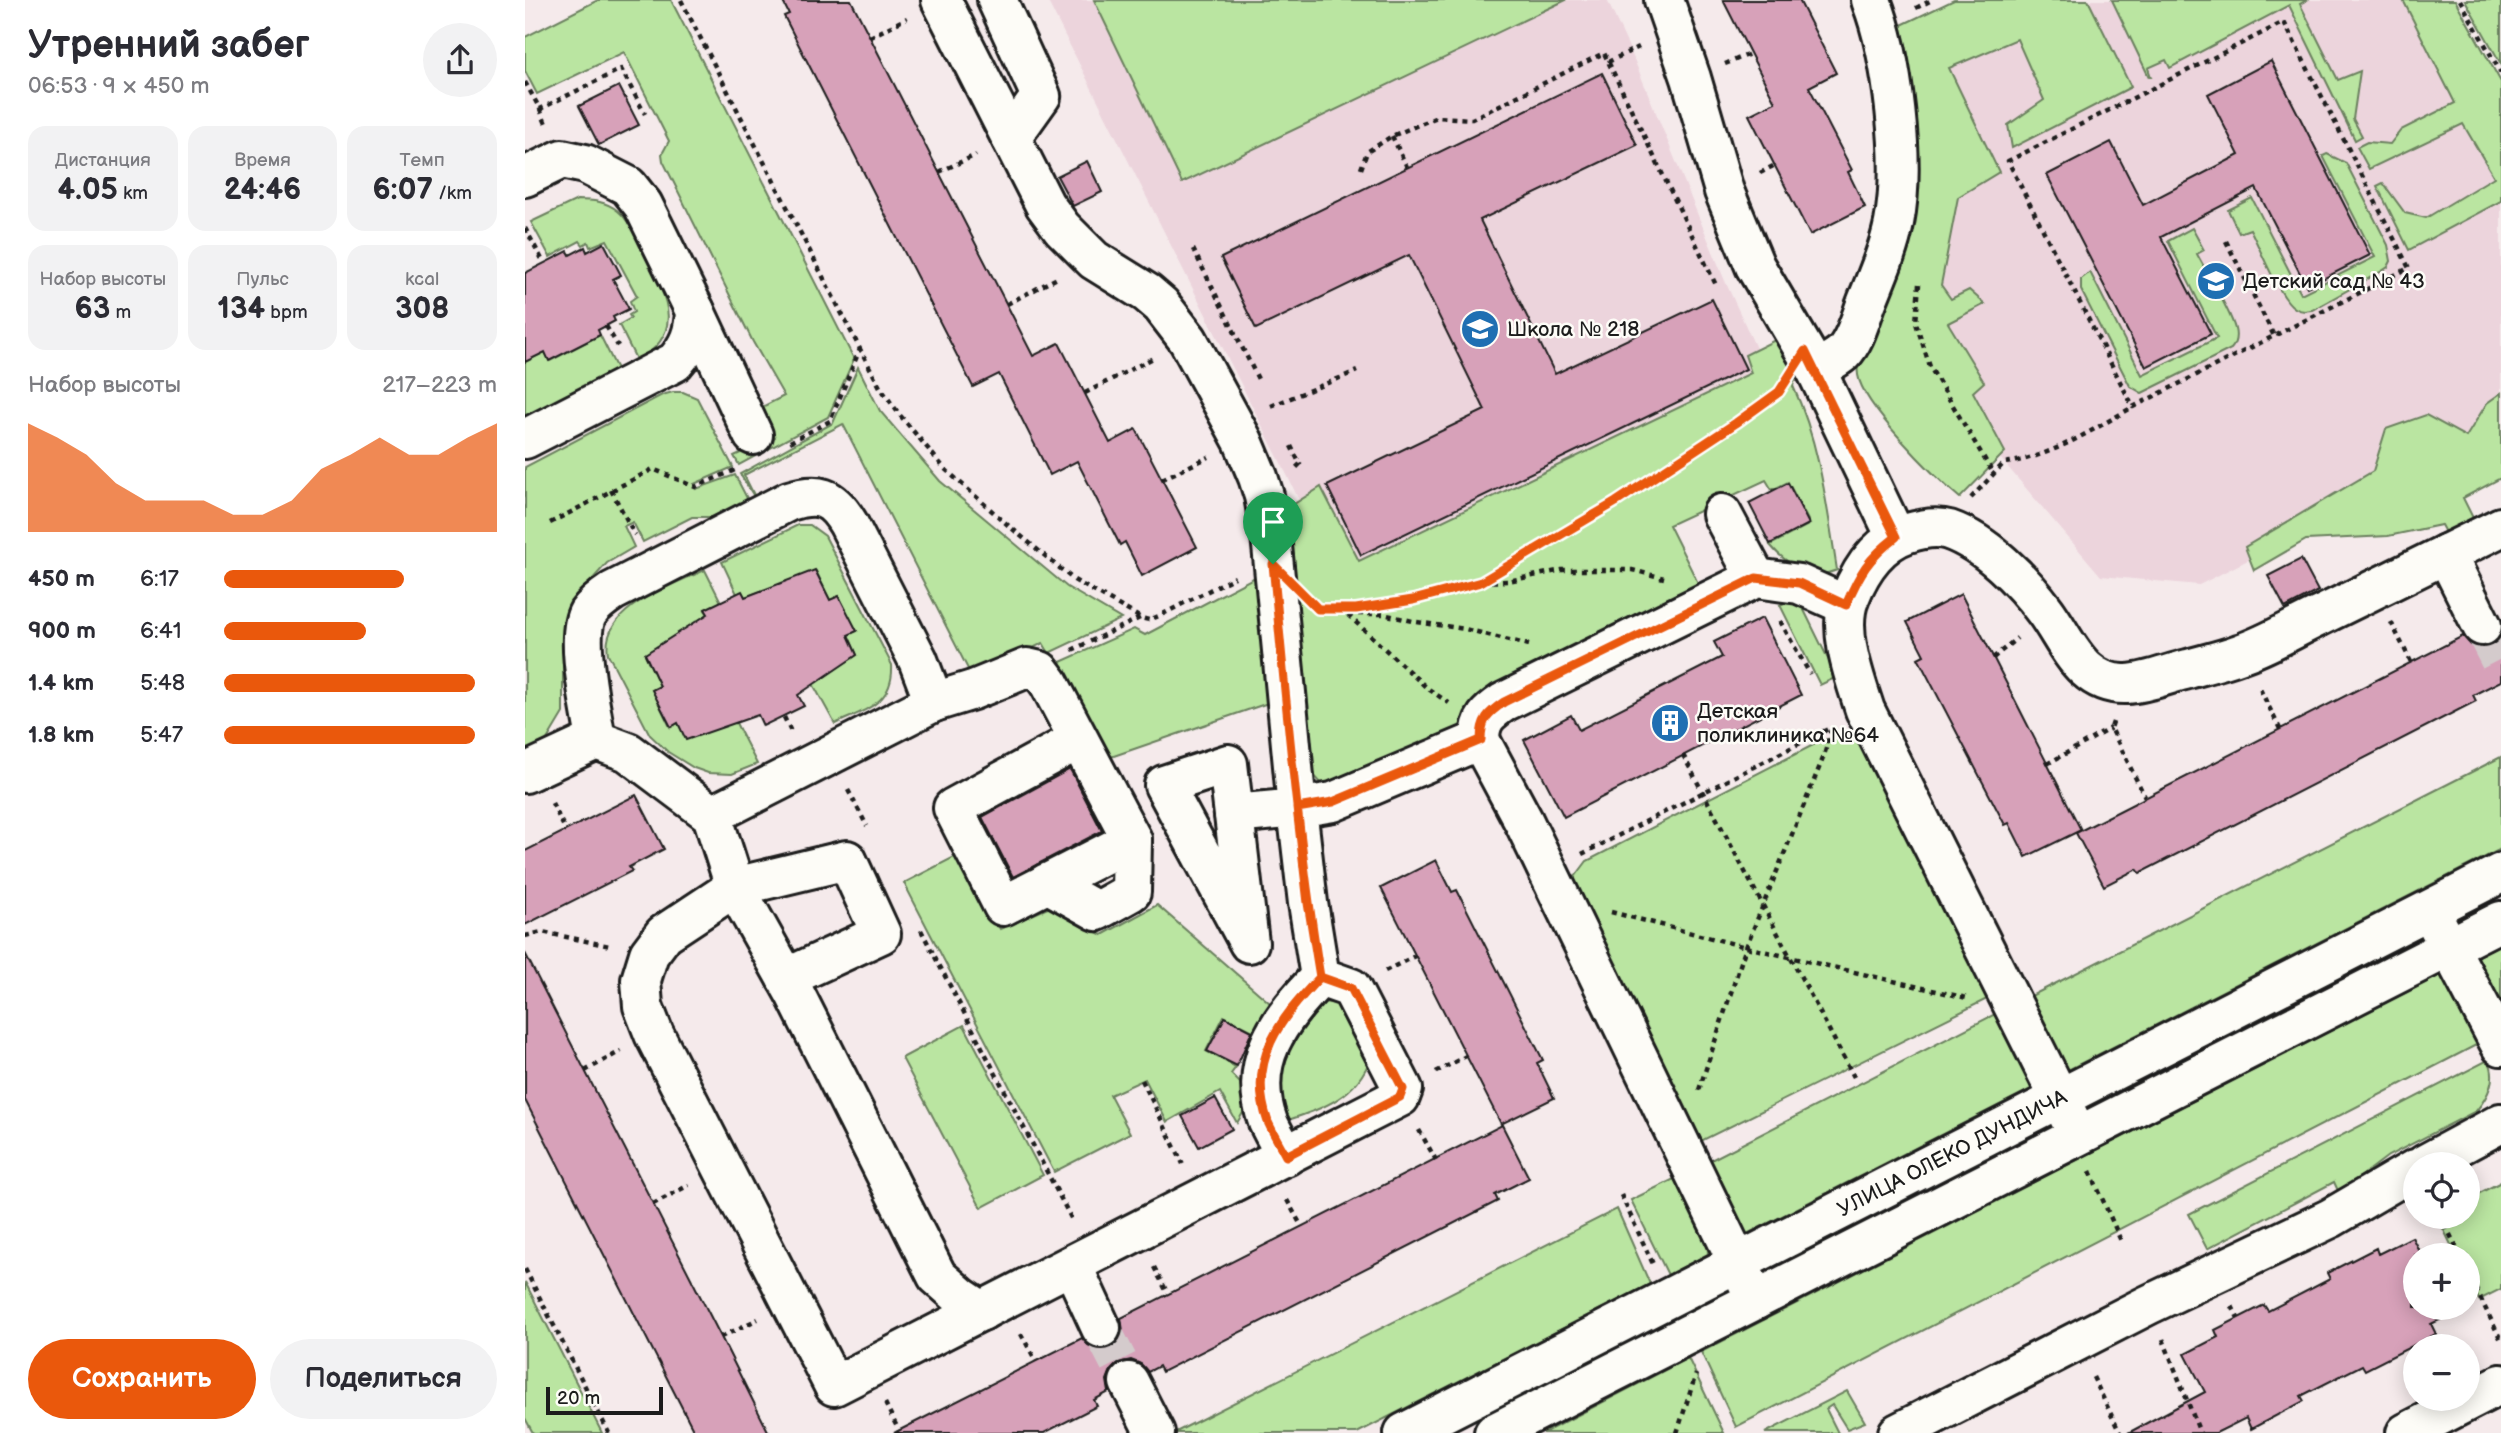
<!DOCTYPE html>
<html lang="ru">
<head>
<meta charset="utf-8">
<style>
  :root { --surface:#fff; --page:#f2f2f3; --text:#2b2b33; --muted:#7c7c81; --accent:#ea580c }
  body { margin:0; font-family:"Balsamiq Sans",sans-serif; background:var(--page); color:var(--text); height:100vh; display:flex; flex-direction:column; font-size:26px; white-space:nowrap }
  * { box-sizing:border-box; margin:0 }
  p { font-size:23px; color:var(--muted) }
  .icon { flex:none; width:38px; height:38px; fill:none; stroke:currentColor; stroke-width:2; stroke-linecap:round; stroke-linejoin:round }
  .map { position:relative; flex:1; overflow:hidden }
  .sheet { display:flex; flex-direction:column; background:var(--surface); width:525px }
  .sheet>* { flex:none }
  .tools { position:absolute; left:1878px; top:1152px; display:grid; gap:14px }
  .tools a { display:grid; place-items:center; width:77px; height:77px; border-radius:50%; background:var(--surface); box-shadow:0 4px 18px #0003; font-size:35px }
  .scale { position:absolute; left:21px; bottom:18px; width:117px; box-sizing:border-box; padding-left:7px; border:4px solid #1c1c1c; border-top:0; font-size:19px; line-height:24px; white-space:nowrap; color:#1c1c1c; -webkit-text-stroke:5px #fdfcf7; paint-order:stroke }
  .pin { position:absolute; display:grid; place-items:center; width:60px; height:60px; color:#fff; margin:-72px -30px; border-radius:50% 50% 50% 0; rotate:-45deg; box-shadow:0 0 7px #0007 }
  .pin .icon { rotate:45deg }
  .round { display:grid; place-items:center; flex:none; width:74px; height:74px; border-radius:37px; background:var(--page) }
  .headline { display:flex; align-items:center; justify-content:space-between; height:119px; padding:0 28px }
  h1 { font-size:38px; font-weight:700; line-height:52px }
  .metrics { display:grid; grid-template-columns:repeat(3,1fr); gap:10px; height:119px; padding:7px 28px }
  .metrics div { display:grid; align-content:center; border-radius:18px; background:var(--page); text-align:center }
  .metrics b { font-size:30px; font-weight:700 }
  .metrics small { font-size:19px; font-weight:400 }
  .metrics p { font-size:19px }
  .chart { height:196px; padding:14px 28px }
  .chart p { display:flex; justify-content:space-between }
  .chart svg { width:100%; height:126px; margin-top:7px; fill:var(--accent); opacity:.7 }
  .button { display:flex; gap:14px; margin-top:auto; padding:14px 28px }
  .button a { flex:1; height:80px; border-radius:42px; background:var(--accent); color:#fff; font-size:28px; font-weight:700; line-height:80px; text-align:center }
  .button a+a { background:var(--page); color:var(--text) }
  ul { padding:0 28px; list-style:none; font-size:23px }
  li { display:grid; grid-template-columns:112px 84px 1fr; align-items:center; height:52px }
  li i { height:18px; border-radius:9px; background:var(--accent) }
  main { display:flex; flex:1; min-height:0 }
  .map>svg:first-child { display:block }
  .built { fill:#ecd4dc }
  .green { fill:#bae5a1; stroke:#6b805e; stroke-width:2 }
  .building { fill:#d7a1b9; stroke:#1c1c1c; stroke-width:2 }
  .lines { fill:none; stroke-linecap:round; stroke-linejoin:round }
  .minor-tunnel { stroke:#d4cbcc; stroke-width:38; stroke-dasharray:38 19; stroke-linecap:butt }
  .minor-casing { stroke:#1c1c1c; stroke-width:44 }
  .path { stroke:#1c1c1c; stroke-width:4.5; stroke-dasharray:5 5; stroke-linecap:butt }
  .minor { stroke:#fdfcf7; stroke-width:38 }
  .route-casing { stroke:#fff; stroke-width:14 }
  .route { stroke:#ea580c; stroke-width:9 }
  .labels { text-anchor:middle; stroke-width:5; stroke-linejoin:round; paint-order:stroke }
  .poi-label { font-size:21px; fill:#1c1c1c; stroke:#fdfcf7; text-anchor:start }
  .street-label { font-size:21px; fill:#1c1c1c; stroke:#fdfcf7 }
</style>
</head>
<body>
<main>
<section class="sheet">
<div class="headline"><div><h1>Утренний забег</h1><p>06:53 · 9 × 450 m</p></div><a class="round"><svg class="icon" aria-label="share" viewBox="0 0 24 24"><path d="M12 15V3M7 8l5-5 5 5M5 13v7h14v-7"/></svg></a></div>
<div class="metrics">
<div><p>Дистанция</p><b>4.05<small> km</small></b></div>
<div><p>Время</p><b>24:46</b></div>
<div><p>Темп</p><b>6:07<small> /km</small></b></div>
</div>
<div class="metrics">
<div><p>Набор высоты</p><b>63<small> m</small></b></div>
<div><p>Пульс</p><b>134<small> bpm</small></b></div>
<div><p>kcal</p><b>308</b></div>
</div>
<div class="chart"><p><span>Набор высоты</span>217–223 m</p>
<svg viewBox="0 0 160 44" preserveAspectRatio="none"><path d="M0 44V6L10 11L20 17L30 27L40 33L50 33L60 33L70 38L80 38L90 33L100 22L110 17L120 11L130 17L140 17L150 11L160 6V44z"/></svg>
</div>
<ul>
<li><b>450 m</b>6:17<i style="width:66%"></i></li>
<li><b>900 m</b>6:41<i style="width:52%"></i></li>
<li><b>1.4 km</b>5:48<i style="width:92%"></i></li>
<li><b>1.8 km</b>5:47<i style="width:92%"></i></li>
</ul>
<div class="button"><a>Сохранить</a><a>Поделиться</a></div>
</section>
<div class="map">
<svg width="1976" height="1433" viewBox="0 0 1976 1433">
  <rect width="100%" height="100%" fill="#f5eaeb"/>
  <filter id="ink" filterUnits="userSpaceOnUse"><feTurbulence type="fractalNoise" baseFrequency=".0143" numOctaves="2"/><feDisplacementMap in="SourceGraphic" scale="14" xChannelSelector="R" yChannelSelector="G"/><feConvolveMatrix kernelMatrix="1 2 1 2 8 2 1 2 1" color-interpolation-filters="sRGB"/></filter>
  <g filter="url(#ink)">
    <g class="built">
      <polygon points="522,0 1082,0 1106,52 1200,281 1242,372 823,604 763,477"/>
      <polygon points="1501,0 1908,0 1976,128 1976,431 1674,585 1576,576 1476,459 1403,323 1410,44"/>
    </g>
    <g class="green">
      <polygon points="73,0 146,0 329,359 303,417 214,465 209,456 250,437 237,407 259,396 228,342 138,161 137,154 144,141 99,52 12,94 0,71 0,37"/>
      <polygon points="569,0 1041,0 657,183"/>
      <path d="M1429,0H1563L1606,87L1487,148L1483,125L1519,100L1492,39L1424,68L1474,172L1433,197L1416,285L1426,299L1444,290L1460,304L1423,323L1459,382L1448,392L1480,452L1435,498C1410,477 1338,406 1333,375C1330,355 1344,332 1351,314L1366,30Z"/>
      <polygon points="1587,0 1782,0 1775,4 1813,80 1835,71 1828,119 1837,136 1830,140 1764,5 1645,68 1641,60 1623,68 1626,77 1624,77"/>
      <polygon points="1878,0 1930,0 1976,82 1976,201 1884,250 1852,186 1858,183 1880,213 1901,218 1969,177 1938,124 1844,169 1832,147 1842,142 1865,144 1876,130 1930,103"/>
      <polygon points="1940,0 1976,0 1976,64"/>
      <path d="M1802,154L1821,163L1863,245L1866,261L1863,267L1857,271L1787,310C1781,311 1776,312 1770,308C1755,300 1734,246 1725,229L1714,233L1703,210L1727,198L1776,294L1850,257L1798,156Z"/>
      <path d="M52,200C67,200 81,201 93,211C105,221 112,240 119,253C140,295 163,332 112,361L94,325L106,318L104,315L109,312L105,301L112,296L82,240L65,247L63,242L58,245L55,241L25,257L6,222Z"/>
      <path d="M1667,228L1679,250L1672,254C1682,273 1705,310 1710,329C1712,337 1711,343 1706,349L1617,393L1605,386L1556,290V279L1565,272L1617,375L1692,338L1643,241Z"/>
      <polygon points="75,335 93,371 0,417 0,362 20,352 25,361"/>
      <path d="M1250,340L1272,374L1268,386C1295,444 1302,507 1312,570C1287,581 1261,564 1245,545L1285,524L1263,482L1247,490L1241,480L1144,525L1176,589L911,740L805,787L796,783L786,772L761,521L766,506L796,487L834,561L1226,373L1220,355Z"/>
      <polygon points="333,367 355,411 415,481 542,587 596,619 524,653 518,643 447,677 318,424 219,475 232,501 215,474 308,423"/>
      <polygon points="148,392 158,392 172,398 208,467 169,484 171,489 210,475 226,506 203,517 167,517 118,542 108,522 99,526 109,547 82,563 55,593 41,615 38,633 38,713 17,748 0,756 0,467 137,395"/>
      <polygon points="1976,393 1976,478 1938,498 1952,526 1924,540 1916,525 1863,536 1781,540 1729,570 1720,547 1848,471 1861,429 1901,415 1941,437 1962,403"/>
      <path d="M273,525H285L300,536L367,665C369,704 339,710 310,724L288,684L332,655L323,635L331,631L314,596L305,600L291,571L220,597L217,592L212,594L197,562Z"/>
      <path d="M180,570L196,602L180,610L183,614L120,654L135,686L128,691L145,727L153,723H211L232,764L207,774L183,773L169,768L143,752L125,735L83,654C75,608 146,586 180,570Z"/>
      <polygon points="730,577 743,703 580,759 531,664 609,629 620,635"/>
      <polygon points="1270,597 1274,600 1312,677 1295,685 1255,605"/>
      <polygon points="1311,737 1333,740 1341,746 1466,997 1170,1144 1047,881 1062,861 1296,741"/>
      <polygon points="1976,757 1976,849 1543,1070 1536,1061 1502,998"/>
      <polygon points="435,854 475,929 525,907 577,935 632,905 746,1004 730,1032 699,1016 681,1051 711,1067 706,1074 722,1090 722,1106 712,1123 695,1092 642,1122 620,1079 585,1095 605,1133 529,1172 379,883"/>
      <polygon points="1976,944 1976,1011 1950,957"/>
      <polygon points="1915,975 1926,986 1957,1042 1211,1427 1176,1352"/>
      <path d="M798,1002L818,1005L846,1057C831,1099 796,1109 757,1122L750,1108L759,1046L778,1014Z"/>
      <polygon points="1472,1013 1503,1075 1506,1089 1220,1235 1180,1163"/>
      <polygon points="439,1025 518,1175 456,1208 377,1058"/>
      <path d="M1963,1060C1973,1077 1963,1097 1951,1111L1863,1156L1814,1193L1809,1182L1682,1249L1664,1214Z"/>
      <polygon points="1151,1178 1182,1239 1183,1254 1143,1275 1106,1200"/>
      <polygon points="1976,1182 1976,1289 1954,1300 1943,1277 1942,1255 1931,1255 1912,1216 1942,1216 1943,1199"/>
      <polygon points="1092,1209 1125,1284 832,1433 649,1433"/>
      <polygon points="0,1282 77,1433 8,1433 0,1418"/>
      <polygon points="1163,1358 1199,1433 1018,1433"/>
      <polygon points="1322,1391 1340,1422 1322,1429 1307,1405 1301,1409 1313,1433 1240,1433"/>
    </g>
    <g class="building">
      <polygon points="257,0 326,0 508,356 534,343 585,443 611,429 672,547 617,576 600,542 595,545 552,461 525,475 474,374 448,387 259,16 264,14"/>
      <polygon points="1198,0 1274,0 1311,73 1284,87 1327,170 1323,172 1340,207 1285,235 1224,115 1250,102"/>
      <polygon points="1746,61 1845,255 1782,287 1731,188 1636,237 1686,334 1621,367 1522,175 1586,142 1618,205 1714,155 1683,94"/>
      <polygon points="1077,73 1112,145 955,220 1030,374 1187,299 1221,369 836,555 802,486 960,410 884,255 731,329 696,258"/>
      <polygon points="94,86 114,125 74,145 54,106"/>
      <polygon points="562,161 577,192 548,206 532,176"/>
      <polygon points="79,243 96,275 88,279 104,309 88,317 90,321 73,330 75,335 24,361 20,352 0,362 0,273 43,251 45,255 60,247 62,252"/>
      <polygon points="1263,483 1284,524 1245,544 1224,503"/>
      <polygon points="1776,559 1793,591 1760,608 1743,576"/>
      <polygon points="290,570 305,600 314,596 332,631 323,635 332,655 273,695 279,706 238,726 233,715 161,740 153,723 146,727 127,690 135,686 120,654 183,614 180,609 217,591 220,597"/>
      <polygon points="1436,594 1556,830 1501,857 1484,823 1480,825 1393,658 1399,655 1382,622"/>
      <polygon points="1237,618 1276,695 1039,817 999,740 1046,715 1054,730 1197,657 1189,642"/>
      <polygon points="1938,636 1946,645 1956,648 1967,645 1976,636 1976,681 1948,695 1951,701 1615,873 1612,869 1579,886 1551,833"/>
      <polygon points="545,769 577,831 488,877 457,817"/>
      <polygon points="111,795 139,849 104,867 107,871 0,925 0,851"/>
      <polygon points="911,860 927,892 932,890 1018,1060 1012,1063 1029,1098 976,1124 856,888"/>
      <polygon points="0,953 196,1337 244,1433 170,1433 0,1100"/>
      <polygon points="700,1017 727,1031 712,1066 682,1051"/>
      <polygon points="690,1098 707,1129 674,1147 657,1116"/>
      <polygon points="977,1125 1004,1178 970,1195 973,1201 637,1372 634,1366 623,1372 616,1364 606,1360 593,1363 586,1370 582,1380 584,1392 569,1400 572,1406 519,1433 369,1433 557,1338 563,1345 573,1350 586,1348 594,1340 598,1331 596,1318"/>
      <polygon points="1887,1237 1896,1255 1890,1255 1890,1307 1924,1307 1927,1314 1906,1324 1911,1334 1840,1370 1837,1365 1776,1396 1779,1401 1726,1429 1721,1418 1691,1433 1603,1433 1680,1392 1660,1354 1693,1337 1690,1330 1739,1305 1743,1311 1805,1279 1802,1273 1851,1248 1853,1254"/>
    </g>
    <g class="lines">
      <g class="minor-tunnel">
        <polyline points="1957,626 1976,663"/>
        <polyline points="576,1328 604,1382"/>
      </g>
      <defs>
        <g id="minor">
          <polyline points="416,0 520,205 537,228 569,260 622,293 636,305 663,340 718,441 733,477 739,496 746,535 772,808 709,814"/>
          <polyline points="472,0 516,96 486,138"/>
          <polyline points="1139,0 1166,78 1199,191 1230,266 1291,370 1371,537"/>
          <path d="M0,177L37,159L60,164L103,186L118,205L170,311C169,333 164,346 150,362L0,439"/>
          <polyline points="170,311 228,435"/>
          <path d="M1291,370C1299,365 1310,360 1318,353C1331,340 1336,316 1343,299C1353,274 1364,249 1369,223C1381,163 1368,57 1346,0"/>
          <polyline points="1197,514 1231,578"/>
          <polyline points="1921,554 1957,626"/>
          <polyline points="409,702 448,690 502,668 515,671 524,683 607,840 478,906 428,808 553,740"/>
          <path d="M71,740C67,712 49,637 63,613C69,604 79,597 88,591L264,501C293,492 307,496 323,523L393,660L409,702L187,815"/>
          <path d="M955,740C955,719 963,713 979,702L1231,578L1274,584L1321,605"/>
          <polygon points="703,764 724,943 639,785"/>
          <polyline points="0,773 71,740 103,752 187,815 210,887 270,994 412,1276 436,1297 457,1311"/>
          <polyline points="522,883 572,911 606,892 607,840"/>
          <polyline points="1912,924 1976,1046"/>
          <polyline points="261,978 356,934 322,860 210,887 139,934 124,954 116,980 118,1006 129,1034 309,1386 875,1097 878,1089 826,988 795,977 783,903 772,808 808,802 955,740 999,822 1231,1300"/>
          <path d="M1553,1135L1340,710C1330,679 1311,629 1325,597C1336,569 1353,543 1383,533C1396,529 1411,526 1424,530C1461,543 1498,581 1520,611C1543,642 1556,686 1602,684C1622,683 1643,674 1663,669C1680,664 1698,660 1714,654C1742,645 1769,628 1795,616C1856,586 1916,556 1976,527"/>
          <path d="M761,1156C755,1145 748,1133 743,1122C721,1061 755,1019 795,977"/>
          <polyline points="1900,1164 1976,1123"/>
          <polyline points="547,1265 576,1328"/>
          <polyline points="604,1382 630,1433"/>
          <polyline points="879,1433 1976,873"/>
          <polyline points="969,1433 1976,921"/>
          <polyline points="1373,1433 1623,1305 1806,1218 1890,1169"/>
          <polyline points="1881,1433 1976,1384"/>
        </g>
      </defs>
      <use href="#minor" class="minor-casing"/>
      <g class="path">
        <polyline points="156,0 335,349 355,387 374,414 420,469 484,526 549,580 616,618 624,620 634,616 710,577"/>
        <polyline points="1935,0 1976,73"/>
        <polyline points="1391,8 1407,0"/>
        <polygon points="1759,22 1884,268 1608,407 1483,161"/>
        <polyline points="345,37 382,18"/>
        <polyline points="1083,62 1114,47"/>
        <polyline points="1200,64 1225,54"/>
        <polyline points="0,82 15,109 96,69 120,114"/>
        <polyline points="15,109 21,124"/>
        <polyline points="867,136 882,167"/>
        <polyline points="836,169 842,152 867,136 912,117 947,119 1079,53 1191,285"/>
        <polyline points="414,172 451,155"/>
        <polyline points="1235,173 1250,165"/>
        <polyline points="0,228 19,263"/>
        <polyline points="1701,241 1749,336"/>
        <polyline points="668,249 734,381"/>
        <polyline points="1394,284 1391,323 1405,367 1468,473"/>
        <polyline points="482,304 534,277"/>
        <polyline points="81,326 93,346"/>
        <polyline points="560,393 628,358"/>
        <polyline points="746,406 832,371"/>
        <polyline points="265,442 305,421 335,349"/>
        <polyline points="766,446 775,464 771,468"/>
        <polyline points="637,479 684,457"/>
        <polyline points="86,490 110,535"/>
        <path d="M1446,498L1479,463C1525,458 1567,430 1608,407"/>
        <polyline points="25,523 128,469 170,487 210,470"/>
        <polyline points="957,582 983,581 1037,570 1107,570 1139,578"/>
        <polyline points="792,608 831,609 888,600 956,582 1091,502 1211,423 1257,388"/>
        <polyline points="823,614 858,614 892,622 940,629 1004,645"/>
        <polyline points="823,615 902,688 924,703"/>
        <polyline points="1255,621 1285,674"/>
        <polyline points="1866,622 1886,662"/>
        <polyline points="547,650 615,618"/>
        <polyline points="1468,658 1492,638"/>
        <polyline points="1735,689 1755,729"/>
        <polyline points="259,717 266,732"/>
        <polyline points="1588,722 1586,728 1620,797"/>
        <polyline points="1158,755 1329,1077"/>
        <polyline points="1522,764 1586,728"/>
        <polyline points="323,790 342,826"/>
        <polyline points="27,803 41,831"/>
        <polyline points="1057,854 1305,728"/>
        <polyline points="1086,912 1221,947 1442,998"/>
        <polyline points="396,930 547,1220"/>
        <polyline points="0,936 17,932 85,946"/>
        <polyline points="860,971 890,956"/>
        <polyline points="60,1071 96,1051"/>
        <polyline points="911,1072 941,1056"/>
        <polyline points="617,1080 658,1164"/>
        <polyline points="1174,1090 1221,947 1299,756 1306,730"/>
        <polyline points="894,1130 911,1160"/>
        <polyline points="1565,1171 1596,1241"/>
        <polyline points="1096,1195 1128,1264"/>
        <polyline points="762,1200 777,1227"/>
        <polyline points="128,1204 164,1185"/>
        <polyline points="1916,1216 1935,1255"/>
        <polyline points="629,1267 643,1294"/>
        <polyline points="0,1269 84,1433"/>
        <polyline points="1942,1271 1976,1340"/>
        <polyline points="1707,1306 1713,1318"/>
        <polyline points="496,1334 511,1361"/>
        <polyline points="196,1337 233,1319"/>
        <polyline points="1638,1339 1675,1433"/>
        <polyline points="1568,1377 1595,1433"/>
        <polyline points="360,1403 374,1431"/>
        <polyline points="1152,1433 1171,1374"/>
      </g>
      <use href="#minor" class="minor"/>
    </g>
  </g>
  <g class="lines" filter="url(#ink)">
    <defs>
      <path id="route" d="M748,564C761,702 773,840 795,977C755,1019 721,1061 743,1122C748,1133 755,1145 761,1156L875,1097L878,1089L826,988L795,977L783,903L772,808L808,802L956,740C956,719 963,713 979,702L1231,578L1274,583L1321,605C1335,572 1343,559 1371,537L1280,351L1254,392L1211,423L1091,502L956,582L888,600L831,609H793L748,564"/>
    </defs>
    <use href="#route" class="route-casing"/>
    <use href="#route" class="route"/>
  </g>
  <defs>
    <symbol id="school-disc" viewBox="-11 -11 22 22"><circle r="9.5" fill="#1f6fb2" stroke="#fdfcf7"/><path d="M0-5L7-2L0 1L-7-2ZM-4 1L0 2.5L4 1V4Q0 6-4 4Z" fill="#fff"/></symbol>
    <symbol id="building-disc" viewBox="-11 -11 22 22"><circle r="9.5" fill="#1f6fb2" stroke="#fdfcf7"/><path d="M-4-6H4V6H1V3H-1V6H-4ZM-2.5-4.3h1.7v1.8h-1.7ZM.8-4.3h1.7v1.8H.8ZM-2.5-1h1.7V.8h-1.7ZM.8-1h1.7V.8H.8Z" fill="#fff"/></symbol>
  </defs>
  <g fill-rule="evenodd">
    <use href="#school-disc" x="1669" y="259" width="44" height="44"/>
    <use href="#school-disc" x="933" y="307" width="44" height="44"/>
    <use href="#building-disc" x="1123" y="701" width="44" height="44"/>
  </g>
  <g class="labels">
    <g class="poi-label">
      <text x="1718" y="288">Детский сад № 43</text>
      <text x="982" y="336">Школа № 218</text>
      <text x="1172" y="718">Детская<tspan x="1172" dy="24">поликлиника №64</tspan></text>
    </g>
    <g class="street-label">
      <text transform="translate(1427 1153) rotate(-27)" y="7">УЛИЦА ОЛЕКО ДУНДИЧА</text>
    </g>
  </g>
</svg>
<div class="tools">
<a><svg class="icon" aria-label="locate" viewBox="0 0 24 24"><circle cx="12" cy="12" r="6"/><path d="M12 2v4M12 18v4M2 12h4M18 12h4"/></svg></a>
<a>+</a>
<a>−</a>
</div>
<div class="scale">20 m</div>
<div class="pin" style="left:748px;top:564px;background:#1e9e55"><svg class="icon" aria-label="arrive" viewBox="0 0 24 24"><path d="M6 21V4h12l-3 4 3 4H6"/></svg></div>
</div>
</main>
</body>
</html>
